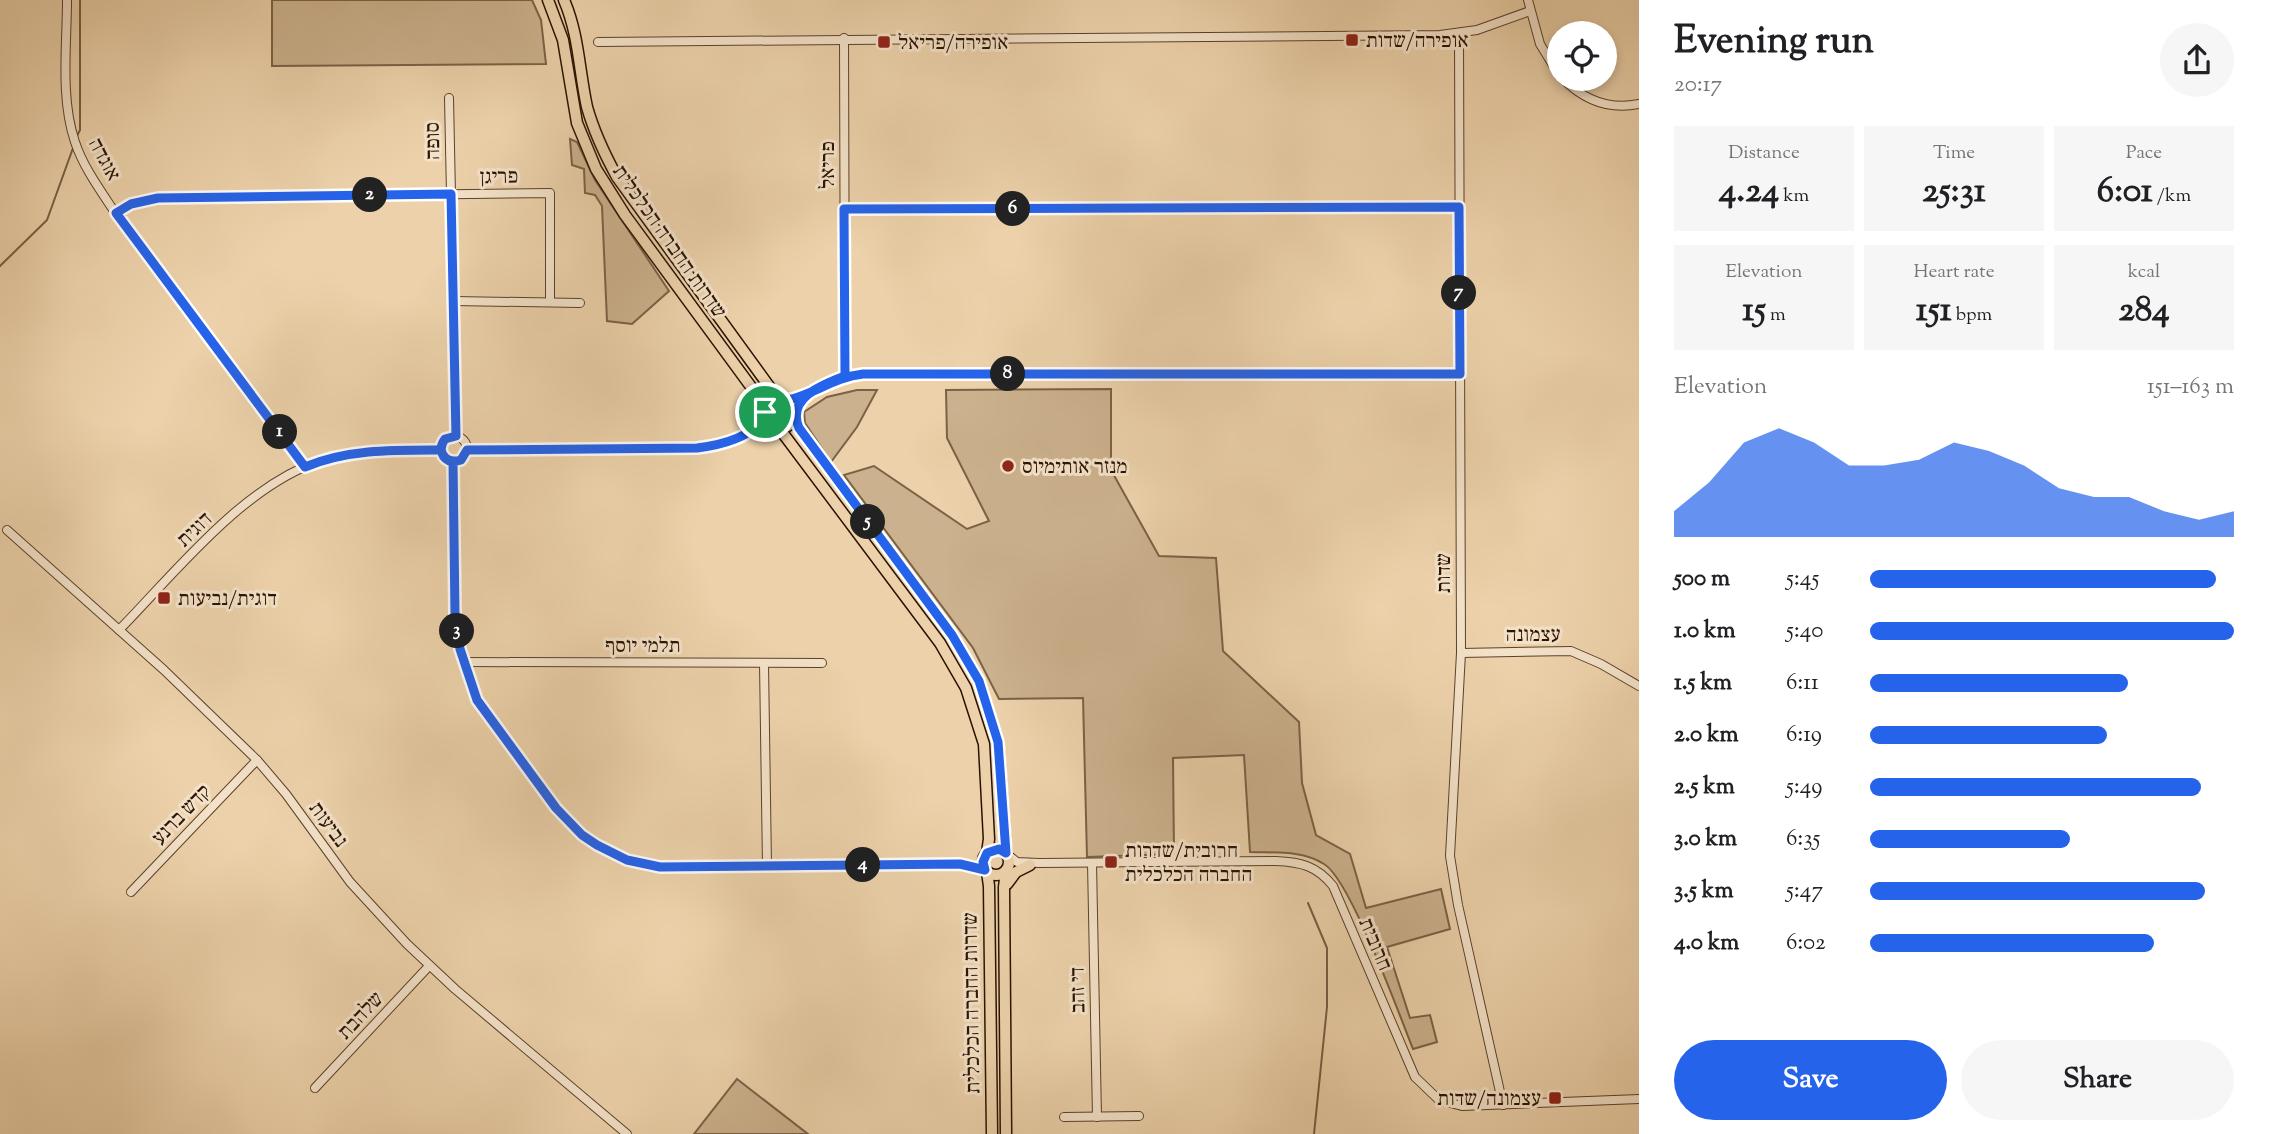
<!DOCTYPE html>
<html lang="en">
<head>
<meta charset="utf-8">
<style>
  :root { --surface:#fff; --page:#f6f6f6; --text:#202124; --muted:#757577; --accent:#2563eb }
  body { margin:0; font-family:"Sorts Mill Goudy","Frank Ruhl Libre",serif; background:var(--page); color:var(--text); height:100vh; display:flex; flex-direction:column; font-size:26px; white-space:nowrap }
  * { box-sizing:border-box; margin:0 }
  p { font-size:23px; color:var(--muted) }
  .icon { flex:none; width:38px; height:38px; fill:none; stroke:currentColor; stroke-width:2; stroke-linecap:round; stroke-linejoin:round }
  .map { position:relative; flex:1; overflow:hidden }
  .panel { display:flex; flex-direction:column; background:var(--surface); width:630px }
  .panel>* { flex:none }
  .fabs { position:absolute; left:1547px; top:21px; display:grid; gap:14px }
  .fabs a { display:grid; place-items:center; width:70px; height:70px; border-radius:50%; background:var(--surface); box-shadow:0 4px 10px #0003; font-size:35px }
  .pin { position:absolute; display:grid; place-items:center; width:60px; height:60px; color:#fff; margin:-30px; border:4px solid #fff; border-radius:50%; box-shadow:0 2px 7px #0007 }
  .km { position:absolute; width:35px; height:35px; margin:-18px; border-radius:50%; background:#222; color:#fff; font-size:19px; line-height:35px; text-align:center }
  .round { display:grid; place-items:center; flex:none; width:74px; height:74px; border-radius:37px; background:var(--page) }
  .overview { display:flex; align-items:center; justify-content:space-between; height:119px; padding:0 35px }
  h1 { font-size:38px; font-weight:700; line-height:52px }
  .metrics { display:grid; grid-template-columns:repeat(3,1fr); gap:10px; height:119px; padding:7px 35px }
  .metrics div { display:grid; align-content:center; border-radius:0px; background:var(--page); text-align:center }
  .metrics b { font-size:35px; font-weight:700 }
  .metrics small { font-size:19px; font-weight:400 }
  .metrics p { font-size:19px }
  .chart { height:196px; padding:14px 35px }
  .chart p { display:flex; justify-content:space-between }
  .chart svg { width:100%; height:126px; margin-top:7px; fill:var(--accent); opacity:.7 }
  .cta { display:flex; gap:14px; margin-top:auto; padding:14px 35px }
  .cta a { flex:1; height:80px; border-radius:42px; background:var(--accent); color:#fff; font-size:28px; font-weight:700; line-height:80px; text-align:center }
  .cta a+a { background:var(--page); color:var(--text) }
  ul { padding:0 35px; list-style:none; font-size:23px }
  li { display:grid; grid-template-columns:112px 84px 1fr; align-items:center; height:52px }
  li i { height:18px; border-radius:9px; background:var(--accent) }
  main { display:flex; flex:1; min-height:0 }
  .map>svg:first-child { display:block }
  .green { fill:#cbb18d; stroke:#7a6246; stroke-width:2 }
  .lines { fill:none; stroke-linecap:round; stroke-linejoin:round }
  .stream { stroke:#765e43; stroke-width:2 }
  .minor-casing { stroke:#5a422a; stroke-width:10 }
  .major-casing { stroke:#291300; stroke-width:13 }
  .minor { stroke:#f3e1c8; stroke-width:8 }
  .major { stroke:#ecd1aa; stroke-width:10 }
  .route-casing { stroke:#fff; stroke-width:14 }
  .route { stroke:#2563eb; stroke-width:9 }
  .poi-dot { fill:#8f2418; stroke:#f3e1c8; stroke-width:2.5 }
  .labels { text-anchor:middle; stroke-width:6; stroke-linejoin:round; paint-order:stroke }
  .poi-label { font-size:21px; fill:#291300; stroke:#f3e1c8; text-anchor:start }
  .street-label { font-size:21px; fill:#291300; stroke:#f3e1c8 }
</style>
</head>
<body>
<main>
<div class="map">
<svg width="1639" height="1134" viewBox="0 0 1639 1134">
  <rect width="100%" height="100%" fill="#ecd1aa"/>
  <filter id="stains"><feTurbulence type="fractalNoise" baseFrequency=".00286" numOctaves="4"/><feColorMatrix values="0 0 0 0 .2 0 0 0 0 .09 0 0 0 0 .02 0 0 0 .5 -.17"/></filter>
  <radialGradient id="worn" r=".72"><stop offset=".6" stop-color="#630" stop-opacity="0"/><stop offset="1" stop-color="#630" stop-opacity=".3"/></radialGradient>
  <g class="green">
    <polygon points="272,0 532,0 541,20 546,64 272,66"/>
    <polygon points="570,139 577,142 595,180 669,291 632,324 607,321 602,206 595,195 585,193 584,169 572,165"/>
    <path d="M1111,389V470L1159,556L1216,558L1223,651L1299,722L1302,783L1316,835L1350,854L1366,908L1441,889L1450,929L1387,947L1410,1018L1430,1015L1437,1042L1413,1049C1399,1014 1350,879 1324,864C1302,850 1276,853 1250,852L1244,755L1173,758L1174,854L1087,857L1083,698L999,699L973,648L844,475L874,466L967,529L989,521L947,438L946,390Z"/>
    <polygon points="857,390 877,390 857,427 831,462 805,423 804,412 827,397"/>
    <polygon points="737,1079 808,1134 694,1134"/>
  </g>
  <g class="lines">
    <g class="stream">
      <polyline points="77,136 80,130 80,0"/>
      <polyline points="0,266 47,220 73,148"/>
      <polyline points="1308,903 1327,948 1327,1007 1314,1134"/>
    </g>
    <defs>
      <g id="minor">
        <path d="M67,0C67,45 60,98 75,142C83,166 98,187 112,208L305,467"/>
        <polyline points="1528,0 1540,44 1559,75"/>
        <polyline points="1459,34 1461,653 1450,856 1458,905 1503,1105"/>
        <polyline points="844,38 845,376"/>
        <polyline points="598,42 1440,35 1477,30 1530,11"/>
        <path d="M1563,79C1584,100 1610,110 1639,104"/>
        <polyline points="449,98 456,436"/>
        <polyline points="844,209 1459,207"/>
        <polyline points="116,213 131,204 158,198 550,193 550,302"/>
        <polyline points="454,301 580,303"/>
        <polyline points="787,400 845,376 863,374 1460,374"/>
        <polyline points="795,411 808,395"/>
        <circle cx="454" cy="449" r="13"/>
        <polyline points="467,450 697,448 727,443 762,428 773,427"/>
        <polyline points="453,462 455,614 460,649 477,700 556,808 582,835 627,860 660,867 960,864 985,870"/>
        <polyline points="7,530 164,670 257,760 286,794 350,882 407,944 455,989 627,1134"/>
        <path d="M119,630C175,573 241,488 319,461C357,448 401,450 441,450"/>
        <polyline points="1461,653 1571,651 1601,664 1639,686"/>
        <polyline points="464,662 822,663"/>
        <polyline points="764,663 767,866"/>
        <path d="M1008,855L1017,862L1039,863L1276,861C1301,862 1317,866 1333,886L1415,1077L1439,1100L1462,1106L1639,1099"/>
        <polyline points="1092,863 1097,1117"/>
        <polyline points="131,892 257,760"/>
        <polyline points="315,1088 429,966"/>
        <polyline points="1064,1117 1139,1116"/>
      </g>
      <g id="major">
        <polyline points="548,0 563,40 577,123 596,169 625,215 760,399 765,412"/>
        <path d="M564,0C579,35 579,70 587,107C594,132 605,155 617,177L771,389L781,398"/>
        <circle cx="780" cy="413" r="15"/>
        <polyline points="795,416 799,428 952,635 979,681 998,742 1006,853"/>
        <polyline points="779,428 940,643 966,688 984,744 989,839 987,853"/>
        <circle cx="996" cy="862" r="13"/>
        <polyline points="987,872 989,886 992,1134"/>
        <polyline points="1006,872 1004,887 1006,1134"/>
        <polyline points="1007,884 1016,872 1030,865"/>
      </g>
    </defs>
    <use href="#minor" class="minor-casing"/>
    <use href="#major" class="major-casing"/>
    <use href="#minor" class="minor"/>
    <use href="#major" class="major"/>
  </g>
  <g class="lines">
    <defs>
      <path id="route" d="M765,412L766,418C749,438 723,445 697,448L467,450L461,460C451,463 444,460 441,450C395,450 348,449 305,467L116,213L131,204L158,198L451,194L456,436L445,439C438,448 441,459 453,462L455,614L460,649L477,700L556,808L582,835L597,845L627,860L660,867L960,864L985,870L983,862L987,853L999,849L1006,853L998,742L979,681L952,635L799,428C786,398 822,385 845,376L844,209L1459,207L1460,374H863C836,377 817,392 792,399C786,400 781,397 775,399C769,402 767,406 765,412"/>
    </defs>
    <use href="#route" class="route-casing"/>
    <use href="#route" class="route"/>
  </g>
  <g class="poi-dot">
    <rect x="1345" y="33" width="14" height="14" rx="3.5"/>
    <rect x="877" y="35" width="14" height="14" rx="3.5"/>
    <circle cx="1008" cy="466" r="7"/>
    <rect x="157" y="591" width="14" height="14" rx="3.5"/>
    <rect x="1104" y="855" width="14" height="14" rx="3.5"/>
    <rect x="1548" y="1091" width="14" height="14" rx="3.5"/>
  </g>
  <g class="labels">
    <g class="poi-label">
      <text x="1366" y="47">אופירה/שדות</text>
      <text x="898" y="49">אופירה/פריאל</text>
      <text x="1022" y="473">מנזר אותימיוס</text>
      <text x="178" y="605">דוגית/נביעות</text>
      <text x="1125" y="857">חרובית/שדרות<tspan x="1125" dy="24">החברה הכלכלית</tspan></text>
      <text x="1541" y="1105" text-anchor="end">עצמונה/שדות</text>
    </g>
    <g class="street-label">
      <text transform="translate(432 141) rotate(-91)" y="7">סופה</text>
      <text transform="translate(105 159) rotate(62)" y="7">אוגדה</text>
      <text transform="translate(827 165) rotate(-90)" y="7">פריאל</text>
      <text transform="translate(499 176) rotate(-1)" y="7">פריגן</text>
      <text transform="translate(670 241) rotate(55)" y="7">שדרות החברה הכלכלית</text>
      <text transform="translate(194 529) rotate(-44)" y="7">דוגית</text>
      <text transform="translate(1443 573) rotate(-90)" y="7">שדות</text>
      <text x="1533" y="641">עצמונה</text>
      <text x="643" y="652">תלמי יוסף</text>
      <text transform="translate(181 814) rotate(-46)" y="7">קדש ברנע</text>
      <text transform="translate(329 824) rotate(54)" y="7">נביעות</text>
      <text transform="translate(1376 944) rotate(67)" y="7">חרובית</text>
      <text transform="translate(1077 990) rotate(-91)" y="7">די זהב</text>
      <text transform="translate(971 1003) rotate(-91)" y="7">שדרות החברה הכלכלית</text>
      <text transform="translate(360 1015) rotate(-47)" y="7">שלהבת</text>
    </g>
  </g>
  <rect width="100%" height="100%" filter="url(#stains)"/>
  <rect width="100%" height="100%" fill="url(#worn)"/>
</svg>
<div class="fabs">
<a><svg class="icon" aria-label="locate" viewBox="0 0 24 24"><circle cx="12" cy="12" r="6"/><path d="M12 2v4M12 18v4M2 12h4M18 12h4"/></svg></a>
</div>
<div class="pin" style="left:765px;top:412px;background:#1e9e55"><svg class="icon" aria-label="arrive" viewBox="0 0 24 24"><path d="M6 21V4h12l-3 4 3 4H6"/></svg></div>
<b class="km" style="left:280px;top:432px">1</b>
<b class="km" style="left:370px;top:195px">2</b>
<b class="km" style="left:457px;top:631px">3</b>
<b class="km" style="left:863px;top:865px">4</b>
<b class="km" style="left:868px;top:522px">5</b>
<b class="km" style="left:1013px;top:209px">6</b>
<b class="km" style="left:1459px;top:293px">7</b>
<b class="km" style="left:1008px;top:374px">8</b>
</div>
<section class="panel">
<div class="overview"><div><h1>Evening run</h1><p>20:17</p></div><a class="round"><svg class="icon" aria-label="share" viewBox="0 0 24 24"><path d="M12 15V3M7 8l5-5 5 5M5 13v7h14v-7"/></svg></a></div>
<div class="metrics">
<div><p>Distance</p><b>4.24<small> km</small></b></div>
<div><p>Time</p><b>25:31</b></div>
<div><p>Pace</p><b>6:01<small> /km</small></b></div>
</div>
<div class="metrics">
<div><p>Elevation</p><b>15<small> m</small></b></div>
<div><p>Heart rate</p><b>151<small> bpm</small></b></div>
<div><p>kcal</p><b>284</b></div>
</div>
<div class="chart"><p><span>Elevation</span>151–163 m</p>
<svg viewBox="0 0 160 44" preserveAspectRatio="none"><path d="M0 44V35L10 25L20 11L30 6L40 11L50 19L60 19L70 17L80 11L90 14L100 19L110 27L120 30L130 30L140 35L150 38L160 35V44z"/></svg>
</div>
<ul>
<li><b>500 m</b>5:45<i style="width:95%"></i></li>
<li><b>1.0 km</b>5:40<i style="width:100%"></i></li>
<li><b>1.5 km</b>6:11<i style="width:71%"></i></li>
<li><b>2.0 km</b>6:19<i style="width:65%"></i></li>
<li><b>2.5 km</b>5:49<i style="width:91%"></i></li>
<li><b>3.0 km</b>6:35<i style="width:55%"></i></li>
<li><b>3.5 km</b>5:47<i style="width:92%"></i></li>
<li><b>4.0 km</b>6:02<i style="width:78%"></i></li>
</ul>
<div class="cta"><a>Save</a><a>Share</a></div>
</section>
</main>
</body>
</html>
